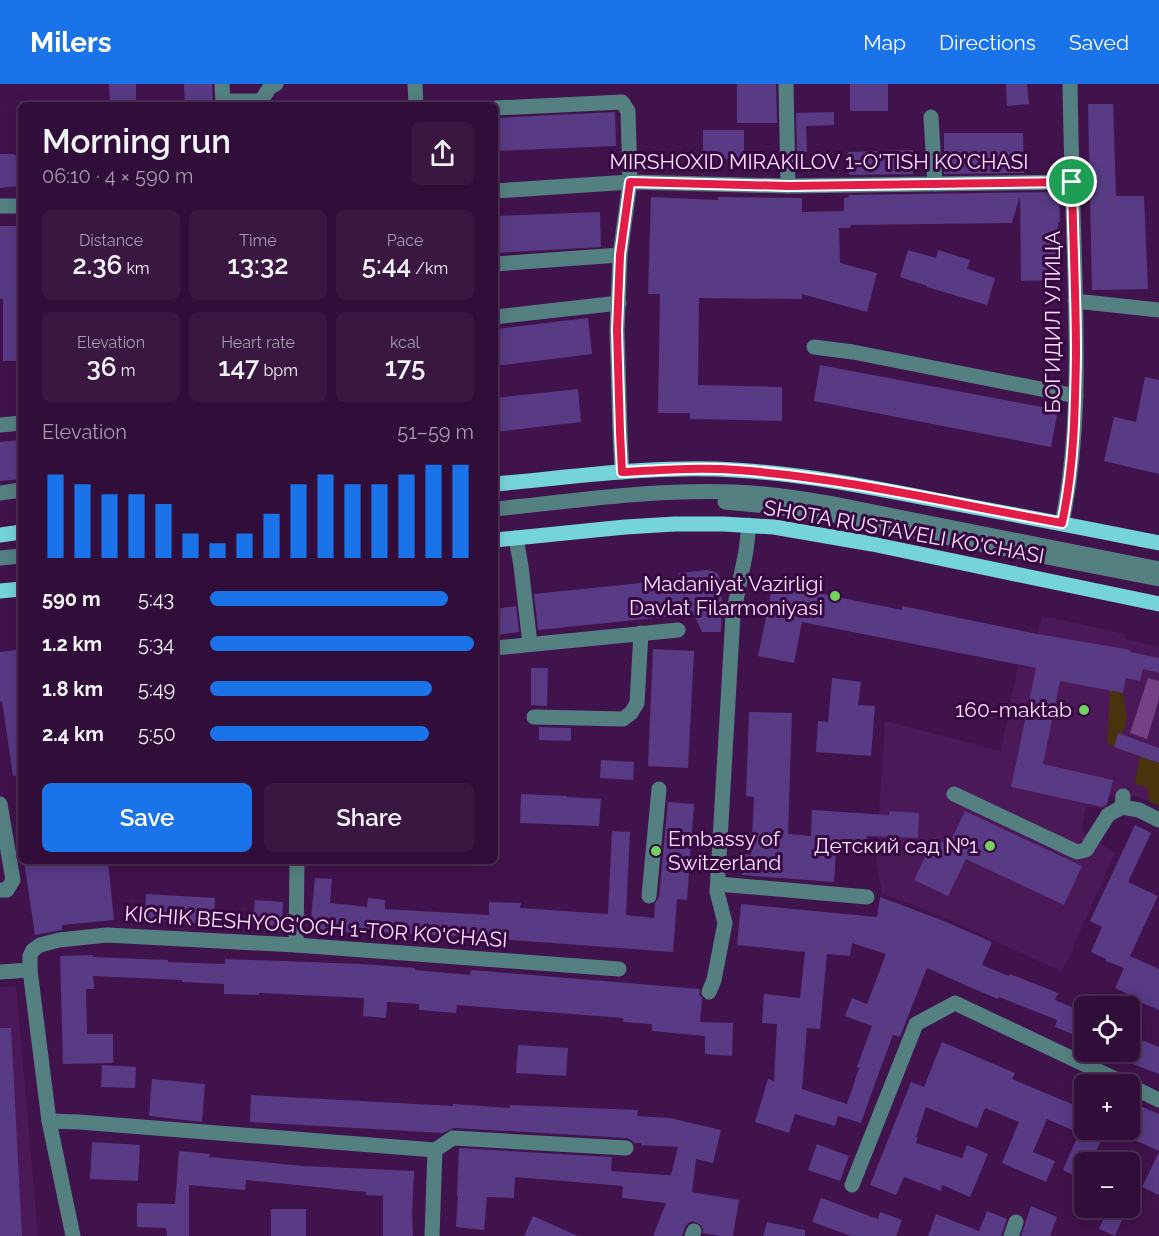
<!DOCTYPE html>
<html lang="en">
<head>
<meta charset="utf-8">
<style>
  :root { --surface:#310e39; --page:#391741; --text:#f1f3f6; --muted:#a89cae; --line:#4c2e53; --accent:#1a73e8 }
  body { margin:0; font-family:Raleway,sans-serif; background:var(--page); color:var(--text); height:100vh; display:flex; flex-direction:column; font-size:22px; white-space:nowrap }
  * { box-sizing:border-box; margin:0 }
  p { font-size:20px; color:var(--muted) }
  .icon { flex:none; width:33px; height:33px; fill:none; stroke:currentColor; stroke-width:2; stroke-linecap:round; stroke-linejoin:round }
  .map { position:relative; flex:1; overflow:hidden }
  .details { position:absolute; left:18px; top:18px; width:480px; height:762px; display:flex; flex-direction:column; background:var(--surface); border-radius:9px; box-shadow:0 3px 15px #0003,0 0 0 2px var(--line) }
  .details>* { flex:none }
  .controls { position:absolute; left:1074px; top:912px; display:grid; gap:12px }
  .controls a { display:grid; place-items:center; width:66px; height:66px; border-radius:9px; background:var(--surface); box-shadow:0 3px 15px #0003,0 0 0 2px var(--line); font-size:30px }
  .pin { position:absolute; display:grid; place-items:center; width:51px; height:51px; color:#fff; margin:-26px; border:3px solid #fff; border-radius:50%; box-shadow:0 2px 6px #0007 }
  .round { display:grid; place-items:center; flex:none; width:63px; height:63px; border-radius:9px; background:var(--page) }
  .headline { display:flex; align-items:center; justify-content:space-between; height:102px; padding:0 24px }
  h1 { font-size:33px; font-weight:600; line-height:45px }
  .stats { display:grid; grid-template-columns:repeat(3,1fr); gap:9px; height:102px; padding:6px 24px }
  .stats div { display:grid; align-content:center; border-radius:9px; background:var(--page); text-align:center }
  .stats b { font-size:26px; font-weight:600 }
  .stats small { font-size:16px; font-weight:400 }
  .stats p { font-size:16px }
  .chart { height:168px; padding:12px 24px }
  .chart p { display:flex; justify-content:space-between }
  .chart svg { width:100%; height:108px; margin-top:6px; stroke:var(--accent); stroke-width:6 }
  .action { display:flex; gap:12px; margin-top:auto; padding:12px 24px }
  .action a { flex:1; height:69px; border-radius:9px; background:var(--accent); color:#fff; font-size:24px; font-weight:600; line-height:69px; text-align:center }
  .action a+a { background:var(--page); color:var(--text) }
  ul { padding:0 24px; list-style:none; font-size:20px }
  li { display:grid; grid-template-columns:96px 72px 1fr; align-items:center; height:45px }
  li i { height:15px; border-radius:8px; background:var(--accent) }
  header { display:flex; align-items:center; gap:36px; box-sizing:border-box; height:84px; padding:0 30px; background:var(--accent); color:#fff }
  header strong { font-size:28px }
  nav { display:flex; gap:33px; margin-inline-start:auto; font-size:21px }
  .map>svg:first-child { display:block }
  .built { fill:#4c1958 }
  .green { fill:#48330c }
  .water { fill:#774084 }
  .building { fill:#583a85; fill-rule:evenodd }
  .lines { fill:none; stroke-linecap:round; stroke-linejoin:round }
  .minor { stroke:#548082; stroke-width:15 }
  .major { stroke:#75d4d9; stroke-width:15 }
  .route-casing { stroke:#fff; stroke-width:12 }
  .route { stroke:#e11d48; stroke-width:8 }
  .poi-dot { fill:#73d25c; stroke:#370741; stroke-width:2 }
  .labels { text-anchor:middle; stroke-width:6; stroke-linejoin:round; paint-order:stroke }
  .street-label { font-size:21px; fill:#f8e2fd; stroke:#370741 }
  .poi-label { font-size:21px; fill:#f8e2fd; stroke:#370741; text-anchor:end }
</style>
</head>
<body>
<header>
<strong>Milers</strong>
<nav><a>Map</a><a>Directions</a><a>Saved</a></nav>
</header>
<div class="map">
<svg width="1159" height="1152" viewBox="0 0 1159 1152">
  <rect width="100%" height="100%" fill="#41134c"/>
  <g class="built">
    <polygon points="1042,532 1125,550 1125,555 1159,563 1159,722 1136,712 1109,712 1106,724 1086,723 1081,747 1115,769 1062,888 946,834 882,809 876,774 885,637 1001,667 1018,582 1030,584"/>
    <polygon points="16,902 38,1152 0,1152 0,903"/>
  </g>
  <g class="green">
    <polygon points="1110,606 1123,609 1127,635 1122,651 1118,649 1114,663 1107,659"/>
    <polygon points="1140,672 1159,679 1159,722 1149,717 1148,704 1135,700"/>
  </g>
  <polygon class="water" points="1148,594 1159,597 1159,615 1147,655 1130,649"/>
  <g class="building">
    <polygon points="109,0 136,0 136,18 110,19"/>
    <polygon points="184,0 212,0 213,21 185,21"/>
    <polygon points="737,0 776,0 777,39 737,39"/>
    <rect x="850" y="0" width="38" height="27"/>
    <polygon points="1006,0 1027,0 1029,20 1007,22"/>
    <polygon points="1088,20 1113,20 1116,112 1144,112 1148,205 1092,206"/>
    <polygon points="615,28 616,62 495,67 495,34"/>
    <polygon points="834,28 834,41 806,42 807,68 797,68 796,29"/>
    <rect x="703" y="46" width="41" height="29"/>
    <polygon points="944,49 1023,49 1024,89 944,90"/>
    <polygon points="913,66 913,90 849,91 848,68"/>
    <polygon points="0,70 14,70 14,71 21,71 21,102 0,104"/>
    <polygon points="1059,108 1060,138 1058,138 1060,196 1021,197 1020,112 1012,139 851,141 850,144 837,144 839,145 840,179 877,189 867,228 802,210 802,215 699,214 698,301 782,303 782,337 690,335 690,329 658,329 660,210 648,210 651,113 718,116 718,113 802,114 802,128 844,127 844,114 849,113 849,111"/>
    <polygon points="600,128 601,163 495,169 495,132"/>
    <polygon points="0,142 21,142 21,277 3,277 3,215 0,215"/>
    <polygon points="908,166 936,174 938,166 970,176 967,185 995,194 987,221 927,203 927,202 900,193"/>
    <polygon points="588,234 592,270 495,282 495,245"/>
    <polygon points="820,281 1058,326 1051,363 814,317"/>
    <polygon points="1145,293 1159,296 1159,390 1104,377 1114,333 1136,338"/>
    <polygon points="578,305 581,338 495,348 495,314"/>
    <polygon points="21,356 21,395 0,397 0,358"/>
    <polygon points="707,486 713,487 718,490 722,499 721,548 702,548 694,530 538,546 534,510 680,495 679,489"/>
    <polygon points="773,500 902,526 902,522 1032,549 1131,566 1130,568 1159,574 1159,589 1143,585 1140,597 1126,594 1123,609 1060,597 1043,680 1113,696 1107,720 1102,723 1011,703 1036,584 802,538 794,579 758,572"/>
    <polygon points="516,522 519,548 497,551 495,525"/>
    <polygon points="653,565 694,567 688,684 648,682"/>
    <polygon points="16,566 21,608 21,691 13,692 2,617 0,618 0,568"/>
    <polygon points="531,584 548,584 547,622 531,621"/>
    <polygon points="832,594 861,598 858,621 875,622 871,672 816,668 818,637 828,638"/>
    <polygon points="749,628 792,629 788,750 811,752 812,726 889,731 889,727 919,729 918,754 867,752 866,769 836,767 834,798 742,791 744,770 751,771 754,713 746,712"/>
    <polygon points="539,643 571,644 571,657 539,656"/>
    <polygon points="1118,649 1159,664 1159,679 1114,663"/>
    <polygon points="601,676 634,678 633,696 600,694"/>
    <polygon points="521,710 567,712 567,713 601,715 599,742 520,739"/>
    <polygon points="668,718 694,720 687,816 677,815 673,868 473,853 382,848 382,852 310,844 315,794 332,795 330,819 367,823 368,814 385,816 385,825 489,831 489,818 521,819 520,824 608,830 612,747 630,748 626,831 654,834 655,819 659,813"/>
    <polygon points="965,727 1082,782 1064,821 966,775 948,812 914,796 934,754 949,761"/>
    <polygon points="1135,741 1151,749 1128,798 1158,812 1130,872 1159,885 1159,926 1140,918 1141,916 1115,904 1124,884 1106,877 1106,875 1091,868 1102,843 1090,837"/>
    <polygon points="24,777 108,777 114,836 62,841 62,846 35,851"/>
    <polygon points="146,810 215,814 214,840 185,839 186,837 145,836"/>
    <path d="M880,813L944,837L992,858L982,881L1009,892L1010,890L1058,909L1055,916L1084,928V955L1055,943L1057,936L999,913L998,915L974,905L927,884L900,953L893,951L878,991L861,1039L838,1032L835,1042L795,1030L789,1049L755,1038L768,995L774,997L777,940L762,939L764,910L800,914L805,868L737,861L741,820L877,833ZM852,859L886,870L867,920L852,914L845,932L872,942L857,983L859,984L847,1020L802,1005L807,944L820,945L827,870L850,872Z"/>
    <polygon points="255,816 283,818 282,842 253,840"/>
    <polygon points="93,871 93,873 168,876 168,878 225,880 225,875 362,880 415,884 415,886 470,891 471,886 700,905 699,910 702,914 700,938 733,939 732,972 705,970 705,952 652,947 652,940 623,938 623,934 457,921 456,929 419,926 419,920 387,918 386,934 363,932 364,914 259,909 259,911 224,910 224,900 182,898 182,896 93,892 94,905 86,905 87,950 113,950 113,979 63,980 60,872"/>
    <polygon points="0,944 11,944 22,1152 0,1152"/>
    <polygon points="1130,951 1159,963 1159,990 1104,969 1104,968 1130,968"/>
    <polygon points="942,958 1015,989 1012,995 1074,1021 1084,996 1084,1046 1106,1046 1091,1078 1084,1078 1084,1096 1063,1086 1079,1049 1047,1035 1033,1068 1055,1077 1046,1098 1002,1079 1019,1038 985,1024 977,1044 926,1023 916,1053 918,1053 916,1059 962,1074 967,1061 988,1070 970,1113 942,1101 941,1107 904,1093 896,1111 870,1101 911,998 924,1003"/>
    <polygon points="518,961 568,964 566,992 516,989"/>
    <polygon points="102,981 136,983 135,1004 101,1003"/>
    <polygon points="152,995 205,1000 202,1038 149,1032"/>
    <polygon points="251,1011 453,1022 453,1020 510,1024 510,1021 638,1026 637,1032 670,1034 721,1046 713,1079 696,1075 692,1108 739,1116 733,1152 719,1152 703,1149 703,1145 701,1141 693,1137 688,1139 685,1143 682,1152 653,1152 666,1119 622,1114 623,1102 515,1093 514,1114 487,1113 484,1146 456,1143 458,1112 457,1112 459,1064 612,1073 611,1087 665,1091 671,1091 678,1063 641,1061 641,1059 634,1059 631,1056 627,1054 454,1044 443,1049 250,1038"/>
    <polygon points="1130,1018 1159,1030 1159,1067 1130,1054"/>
    <polygon points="92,1058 140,1061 138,1097 90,1095"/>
    <polygon points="817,1060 849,1072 840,1097 808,1086"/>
    <polygon points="179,1067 210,1070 209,1073 304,1082 414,1087 412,1131 413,1152 383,1152 383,1112 366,1111 366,1108 246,1096 245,1106 189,1101 189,1152 167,1152 166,1144 137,1143 137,1119 175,1120"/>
    <polygon points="1159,1068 1159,1111 1142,1103"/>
    <polygon points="821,1114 878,1135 880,1128 902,1136 896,1152 851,1152 812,1138"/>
    <polygon points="1031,1122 1057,1133 1050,1152 1021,1152"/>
    <polygon points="1108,1124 1127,1124 1115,1152 1099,1145"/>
    <rect x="271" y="1125" width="35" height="27"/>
    <polygon points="987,1127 1007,1135 1001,1152 928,1152 936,1130 979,1147"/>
    <polygon points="533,1132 578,1152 524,1152"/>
    <polygon points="767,1138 805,1146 805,1152 763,1152"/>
  </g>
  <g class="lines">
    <g class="minor">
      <polyline points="222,0 223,21"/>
      <polyline points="415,0 416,21"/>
      <polyline points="786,0 788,102"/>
      <polyline points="223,17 261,17 270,3 276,0"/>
      <polyline points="495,24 622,18 628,27 630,98 620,171 617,246 620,348 622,388"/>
      <polyline points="931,33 935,100"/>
      <polyline points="495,107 630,98 788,102 1072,98"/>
      <polyline points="0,122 21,122"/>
      <polyline points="495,180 620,171"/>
      <polyline points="1075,217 1159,226"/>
      <polyline points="495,233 619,219"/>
      <polyline points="814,263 853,268 1076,312"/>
      <polyline points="0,341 21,339"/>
      <polyline points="0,409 21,406"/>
      <polyline points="725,418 768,422 828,430 1159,495"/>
      <path d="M495,425C574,417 653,405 733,408C767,409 800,414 833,420L1159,485"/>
      <path d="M1062,439C1079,358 1077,275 1075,193C1073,128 1071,64 1070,0"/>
      <polyline points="516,454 521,482 530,560"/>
      <polyline points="0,474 21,472"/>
      <polyline points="495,564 678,546"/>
      <polyline points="534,633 623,635 631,629 637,619 641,549"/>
      <polyline points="954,710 1077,768 1086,766 1108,731 1122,723 1123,712"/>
      <polyline points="0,720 13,796 7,806 0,806"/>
      <polyline points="1122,723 1139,726 1159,736"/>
      <polyline points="718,800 867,813"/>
      <polyline points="649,812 659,705"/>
      <polyline points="296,861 297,777"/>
      <polyline points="30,886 30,872 33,866 40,861 59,856 107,851 296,861 619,885"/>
      <polyline points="0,888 30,886 49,1037 73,1152"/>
      <polyline points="709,908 714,896 725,839 717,808 733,531 746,467 749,441"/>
      <polyline points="1130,1002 1159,1016"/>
      <polyline points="49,1037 79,1038 435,1066 453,1054 626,1064"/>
      <polyline points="852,1101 916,940 955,919 1126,1000"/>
      <polyline points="432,1152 435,1066"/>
      <polyline points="692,1152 694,1147"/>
      <polyline points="1011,1152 1016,1138"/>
    </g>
    <g class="major">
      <path d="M495,400C574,393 655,381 735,386C803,390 870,403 936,416C1011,430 1085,444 1159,459"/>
      <polyline points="0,451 21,448"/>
      <polyline points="495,456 625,443 675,440 724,440 774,443 872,460 1159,520"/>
      <polyline points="0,507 21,505"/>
    </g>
  </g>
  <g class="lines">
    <defs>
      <path id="route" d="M630,98L788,102L1072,98C1073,155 1076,213 1076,271C1075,328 1074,384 1062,439C954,420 846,394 737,386C699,383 660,386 622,388L620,348L617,246L620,171Z"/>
    </defs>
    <use href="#route" class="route-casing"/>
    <use href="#route" class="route"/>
  </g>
  <g class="poi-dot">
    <circle cx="835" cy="512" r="6"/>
    <circle cx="1084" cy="626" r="6"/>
    <circle cx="990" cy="762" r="6"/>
    <circle cx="656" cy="767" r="6"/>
  </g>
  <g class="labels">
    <g class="street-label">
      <text x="819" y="85">MIRSHOXID MIRAKILOV 1-O'TISH KO'CHASI</text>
      <text transform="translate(1053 238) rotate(-90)" y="7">БОГИДИЛ УЛИЦА</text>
      <text transform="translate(904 448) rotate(10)" y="7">SHOTA RUSTAVELI KO'CHASI</text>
      <text transform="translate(316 843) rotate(4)" y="7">KICHIK BESHYOG'OCH 1-TOR KO'CHASI</text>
    </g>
    <g class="poi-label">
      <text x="823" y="507">Madaniyat Vazirligi<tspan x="823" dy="24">Davlat Filarmoniyasi</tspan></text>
      <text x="1072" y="633">160-maktab</text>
      <text x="668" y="762" text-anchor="start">Embassy of<tspan x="668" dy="24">Switzerland</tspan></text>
      <text x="978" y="769">Детский сад №1</text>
    </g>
  </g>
</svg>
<div class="controls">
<a><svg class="icon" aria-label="locate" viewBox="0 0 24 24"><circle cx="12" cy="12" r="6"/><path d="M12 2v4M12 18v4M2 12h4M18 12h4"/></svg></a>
<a>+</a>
<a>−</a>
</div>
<div class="pin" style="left:1072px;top:98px;background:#1e9e55"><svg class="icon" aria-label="arrive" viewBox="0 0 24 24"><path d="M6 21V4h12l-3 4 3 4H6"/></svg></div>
<section class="details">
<div class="headline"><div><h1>Morning run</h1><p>06:10 · 4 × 590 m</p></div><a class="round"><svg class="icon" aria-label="share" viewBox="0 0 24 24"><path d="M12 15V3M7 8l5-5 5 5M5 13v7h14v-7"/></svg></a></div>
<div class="stats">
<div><p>Distance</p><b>2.36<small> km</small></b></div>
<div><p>Time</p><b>13:32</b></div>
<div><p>Pace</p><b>5:44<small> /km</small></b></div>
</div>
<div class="stats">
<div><p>Elevation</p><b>36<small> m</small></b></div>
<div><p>Heart rate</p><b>147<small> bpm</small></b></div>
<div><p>kcal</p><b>175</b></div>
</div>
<div class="chart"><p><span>Elevation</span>51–59 m</p>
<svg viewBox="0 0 160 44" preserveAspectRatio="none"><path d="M5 44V10M15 44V14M25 44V18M35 44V18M45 44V22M55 44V34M65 44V38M75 44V34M85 44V26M95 44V14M105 44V10M115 44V14M125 44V14M135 44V10M145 44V6M155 44V6"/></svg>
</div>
<ul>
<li><b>590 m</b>5:43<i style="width:90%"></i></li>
<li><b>1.2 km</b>5:34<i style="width:100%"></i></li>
<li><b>1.8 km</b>5:49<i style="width:84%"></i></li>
<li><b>2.4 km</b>5:50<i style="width:83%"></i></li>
</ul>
<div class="action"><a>Save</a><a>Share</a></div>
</section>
</div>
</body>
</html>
